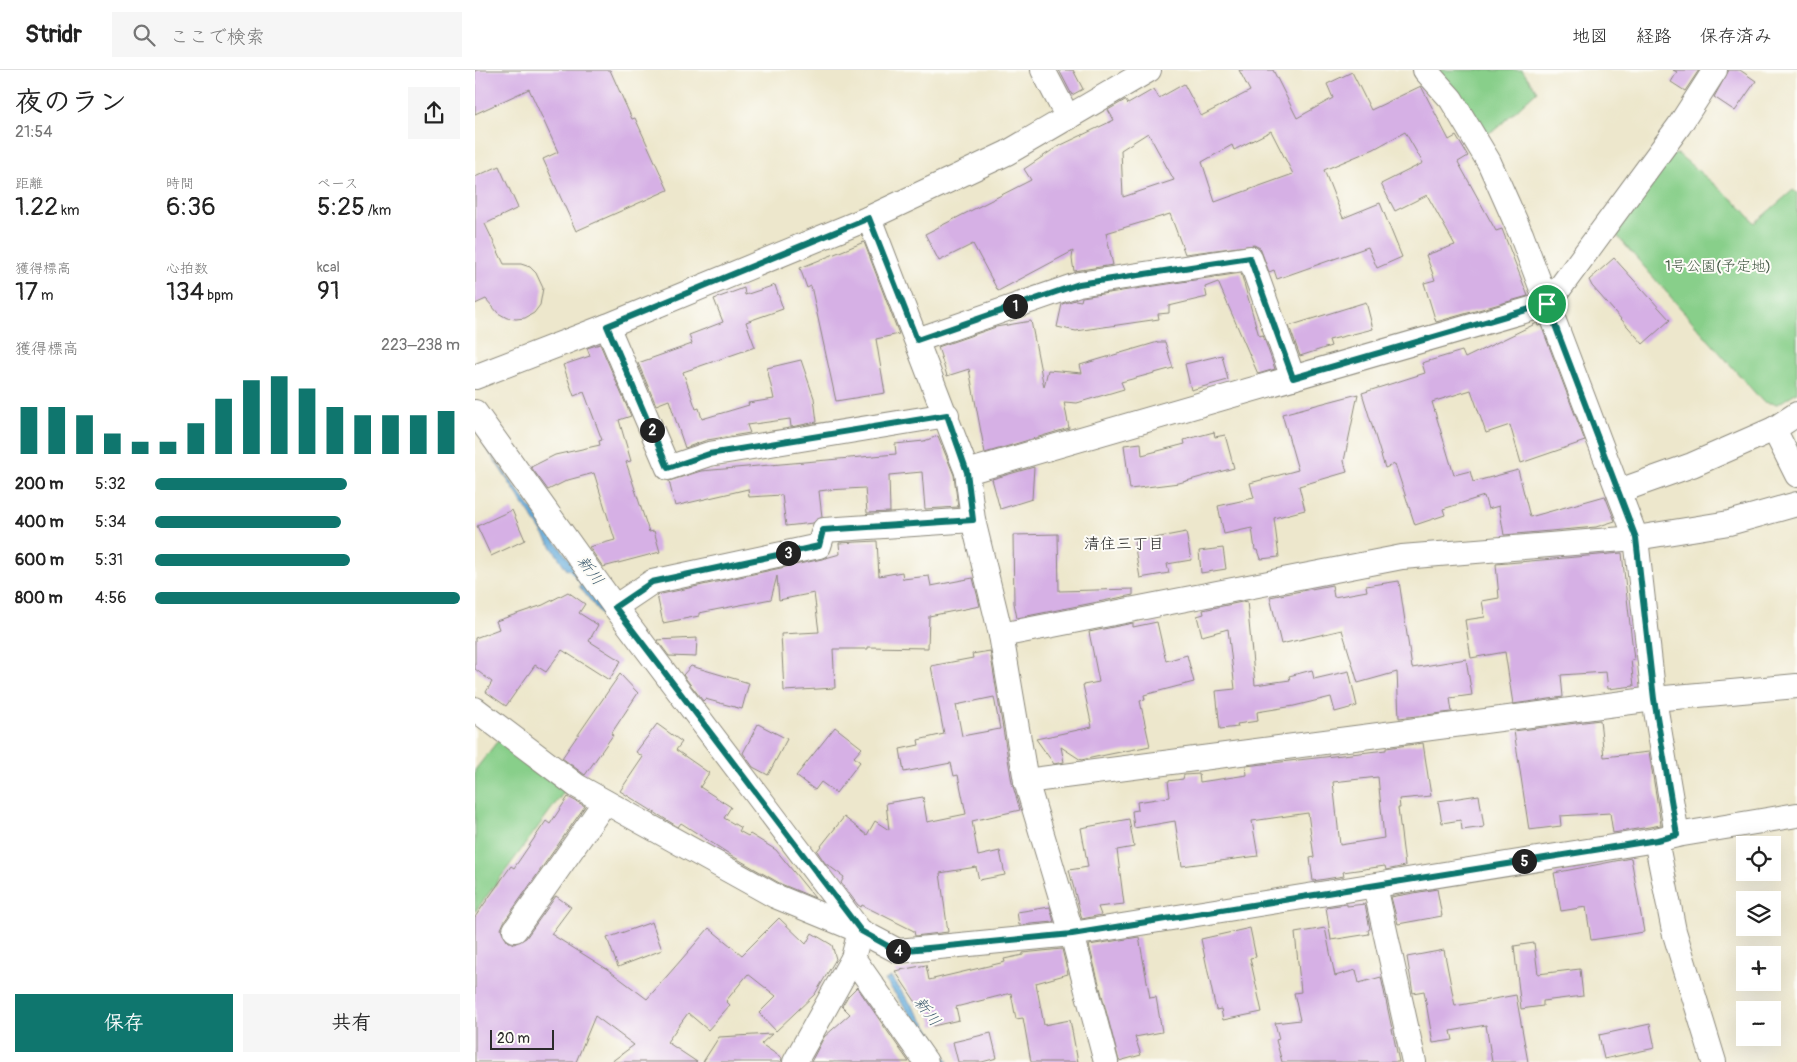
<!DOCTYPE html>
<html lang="ja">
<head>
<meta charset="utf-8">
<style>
  :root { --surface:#fff; --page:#f6f6f6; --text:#222; --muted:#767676; --line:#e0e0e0; --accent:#0f766e }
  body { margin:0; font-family:Pangolin,"Klee One",sans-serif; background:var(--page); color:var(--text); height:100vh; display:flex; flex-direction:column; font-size:19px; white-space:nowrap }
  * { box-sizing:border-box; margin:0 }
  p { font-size:16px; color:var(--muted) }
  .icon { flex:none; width:28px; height:28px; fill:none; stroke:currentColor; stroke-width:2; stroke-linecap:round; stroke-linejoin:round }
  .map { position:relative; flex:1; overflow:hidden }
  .side { display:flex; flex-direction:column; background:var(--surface); width:475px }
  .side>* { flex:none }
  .controls { position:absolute; left:1261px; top:766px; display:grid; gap:10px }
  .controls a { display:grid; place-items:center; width:45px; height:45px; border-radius:0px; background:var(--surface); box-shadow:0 5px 20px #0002; font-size:25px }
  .scale { position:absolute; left:15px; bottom:12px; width:64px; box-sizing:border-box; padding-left:5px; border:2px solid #2b2b2b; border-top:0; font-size:14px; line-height:18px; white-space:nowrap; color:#2b2b2b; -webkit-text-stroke:4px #fdfcf7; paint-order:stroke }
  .pin { position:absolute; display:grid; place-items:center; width:42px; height:42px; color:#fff; margin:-21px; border:2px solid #fff; border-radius:50%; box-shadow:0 1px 5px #0007 }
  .km { position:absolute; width:25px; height:25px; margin:-12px; border-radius:50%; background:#222; color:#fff; font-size:14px; line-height:25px; text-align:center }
  .round { display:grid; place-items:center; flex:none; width:52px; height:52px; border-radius:0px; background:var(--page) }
  .overview { display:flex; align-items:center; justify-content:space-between; height:85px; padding:0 15px }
  h1 { font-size:28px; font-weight:600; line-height:38px }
  .metrics { display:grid; grid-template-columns:repeat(3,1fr); gap:8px; height:85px; padding:5px 15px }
  .metrics div { display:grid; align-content:center }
  .metrics b { font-size:25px; font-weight:600 }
  .metrics small { font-size:14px; font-weight:400 }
  .metrics p { font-size:14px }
  .chart { height:140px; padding:10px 15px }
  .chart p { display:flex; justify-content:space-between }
  .chart svg { width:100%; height:90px; margin-top:5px; stroke:var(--accent); stroke-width:6 }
  .action { display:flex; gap:10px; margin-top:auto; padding:10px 15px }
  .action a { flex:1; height:58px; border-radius:0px; background:var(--accent); color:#fff; font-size:20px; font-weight:600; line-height:58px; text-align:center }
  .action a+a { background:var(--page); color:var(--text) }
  ul { padding:0 15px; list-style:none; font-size:16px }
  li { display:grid; grid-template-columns:80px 60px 1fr; align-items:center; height:38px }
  li i { height:12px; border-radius:6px; background:var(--accent) }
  header { display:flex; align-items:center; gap:30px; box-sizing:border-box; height:70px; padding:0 25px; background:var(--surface); border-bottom:1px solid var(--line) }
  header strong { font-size:24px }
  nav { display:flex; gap:28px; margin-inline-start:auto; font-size:18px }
  .search { width:350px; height:45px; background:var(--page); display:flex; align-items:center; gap:12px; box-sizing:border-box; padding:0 18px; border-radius:0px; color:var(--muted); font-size:19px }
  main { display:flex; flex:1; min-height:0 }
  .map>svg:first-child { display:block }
  .green { fill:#88cf8a; stroke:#5a7d5a }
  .water { fill:#63aada; stroke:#476a82 }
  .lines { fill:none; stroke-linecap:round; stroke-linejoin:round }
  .stream { stroke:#63aada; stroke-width:6 }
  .building { fill:#d6b0e5; fill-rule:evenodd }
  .minor-casing { stroke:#8c897c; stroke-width:26 }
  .minor { stroke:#fff; stroke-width:24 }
  .route-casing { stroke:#fff; stroke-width:10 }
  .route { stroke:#0f766e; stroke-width:6 }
  .labels { text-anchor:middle; stroke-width:4; stroke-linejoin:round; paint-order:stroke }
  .park-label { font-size:15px; fill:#475c48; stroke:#fdfcf7 }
  .neighbourhood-label { font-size:16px; fill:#2b2b2b; stroke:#fdfcf7 }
  .water-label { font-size:16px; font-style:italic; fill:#415e71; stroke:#fdfcf7 }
</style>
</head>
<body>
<header>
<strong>Stridr</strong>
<div class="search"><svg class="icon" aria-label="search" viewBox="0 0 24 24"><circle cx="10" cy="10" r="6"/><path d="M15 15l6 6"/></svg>ここで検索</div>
<nav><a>地図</a><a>経路</a><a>保存済み</a></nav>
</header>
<main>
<section class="side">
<div class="overview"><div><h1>夜のラン</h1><p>21:54</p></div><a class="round"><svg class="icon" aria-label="share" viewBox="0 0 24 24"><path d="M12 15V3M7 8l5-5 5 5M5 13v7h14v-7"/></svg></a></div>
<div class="metrics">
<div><p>距離</p><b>1.22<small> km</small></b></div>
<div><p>時間</p><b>6:36</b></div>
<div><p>ペース</p><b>5:25<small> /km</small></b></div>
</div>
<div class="metrics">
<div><p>獲得標高</p><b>17<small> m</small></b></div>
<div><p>心拍数</p><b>134<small> bpm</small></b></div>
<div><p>kcal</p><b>91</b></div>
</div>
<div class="chart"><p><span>獲得標高</span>223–238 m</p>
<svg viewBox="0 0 160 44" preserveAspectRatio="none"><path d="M5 44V21M15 44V21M25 44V25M35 44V34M45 44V38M55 44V38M65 44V29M75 44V17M85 44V8M95 44V6M105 44V12M115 44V21M125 44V25M135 44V25M145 44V25M155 44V23"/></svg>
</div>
<ul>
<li><b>200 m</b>5:32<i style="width:63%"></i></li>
<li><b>400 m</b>5:34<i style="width:61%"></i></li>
<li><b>600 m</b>5:31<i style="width:64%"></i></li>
<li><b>800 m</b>4:56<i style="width:100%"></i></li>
</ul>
<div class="action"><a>保存</a><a>共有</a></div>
</section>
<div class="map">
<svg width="1322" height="992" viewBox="0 0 1322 992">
  <rect width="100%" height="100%" fill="#fdfcf7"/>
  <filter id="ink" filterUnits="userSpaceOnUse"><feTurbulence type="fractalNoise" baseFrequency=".02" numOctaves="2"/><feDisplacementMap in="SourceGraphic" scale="10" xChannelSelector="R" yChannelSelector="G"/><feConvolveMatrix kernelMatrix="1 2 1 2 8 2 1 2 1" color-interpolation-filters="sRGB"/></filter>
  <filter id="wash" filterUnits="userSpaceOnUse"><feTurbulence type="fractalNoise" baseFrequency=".0096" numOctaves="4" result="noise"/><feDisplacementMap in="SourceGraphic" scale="20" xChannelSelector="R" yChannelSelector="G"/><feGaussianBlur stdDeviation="1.12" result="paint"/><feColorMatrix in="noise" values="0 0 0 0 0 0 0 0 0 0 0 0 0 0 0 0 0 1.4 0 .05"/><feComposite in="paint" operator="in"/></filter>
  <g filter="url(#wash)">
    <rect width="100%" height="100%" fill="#ede7cc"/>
    <g class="green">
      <polygon points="962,0 1047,0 1062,21 1021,59 1007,66"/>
      <polygon points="1203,84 1263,134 1280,153 1318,120 1322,123 1322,322 1303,334 1288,332 1143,167 1140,156 1192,86"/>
      <polygon points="25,668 92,718 0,842 0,700"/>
    </g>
    <g class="water">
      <polygon points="10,376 99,496 92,500"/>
      <polygon points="109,511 178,601 174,606 104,516"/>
      <polygon points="416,907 461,968 473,992 463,992 451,966 410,910"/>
    </g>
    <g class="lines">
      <polyline class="stream" points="91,491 113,519"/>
    </g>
    <g id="blocks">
      <g class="building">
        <polygon points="0,0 135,0 157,49 160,48 193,120 101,161 68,89 83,82 54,19 0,44"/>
        <polygon points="584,0 598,0 608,19 597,25"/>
        <path d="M764,0H798L822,48L858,28L852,14L877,2L896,40L946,16L974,70L981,66L993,86L983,92L1021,161L1027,159L1053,226L961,252L949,213L960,210L951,185L980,175L952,125L920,141L906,114L948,93L930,62L899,79L849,100L868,148L905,133L927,187L902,198L893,177L802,209L799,200L794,202L785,178L779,175L710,184L695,144L631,163L638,195L599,201L597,189L598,181L523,221L498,174L464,191L450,164L556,110L549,99L582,77L639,50L633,40L650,30L653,34L679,19L684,28L709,14L726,46L775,21ZM796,61L818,104L740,132L727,92L757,75L759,80ZM673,63L699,110L648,127L646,80Z"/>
        <polygon points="1198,0 1224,0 1210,21 1196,12 1202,2"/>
        <polygon points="1254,0 1265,0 1281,11 1260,41 1239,27"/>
        <polygon points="24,96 43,138 10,154 29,194 46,194 55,197 61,203 68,218 65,235 59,243 50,248 41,249 32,248 23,243 11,229 0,234 0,107"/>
        <polygon points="389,172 424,264 401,269 410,323 361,331 336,216 332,218 325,198"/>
        <polygon points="1139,188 1195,250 1168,274 1117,216 1114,210"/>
        <polygon points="766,203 784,266 788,265 800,299 783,304 743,212 730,217 732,227 694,236 694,243 683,244 684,249 601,261 582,257 587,234 600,230 606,231 607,227"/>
        <polygon points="300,215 308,239 271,252 280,277 208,302 221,339 224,338 227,349 274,335 273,333 299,329 292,298 326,290 339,328 342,352 316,357 315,349 272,355 275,363 232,370 210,378 194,330 181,335 163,293 217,274 214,265 248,252 239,229 269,218 270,225"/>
        <polygon points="891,232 898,259 854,270 856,276 825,286 814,256"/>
        <polygon points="556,251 569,317 573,300 607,303 605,295 683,272 690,272 698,298 646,312 649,319 602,333 589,332 594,358 510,383 494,299 472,306 463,277 521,257"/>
        <polygon points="1062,253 1063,256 1066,255 1110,371 1046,393 1035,355 1011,363 996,320 957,332 979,405 995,401 998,412 1043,400 1055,447 1130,426 1140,451 1121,457 1029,465 1024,436 1013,439 1009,426 968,439 970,445 940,455 920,394 910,398 887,323 950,303 947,293 987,281 990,288"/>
        <polygon points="125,274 156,346 144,350 156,391 151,392 174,462 179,461 185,482 128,497 114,477 140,470 119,403 93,410 73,420 56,397 80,385 125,375 124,371 127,370 109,322 99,326 88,295 115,286 112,278"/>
        <polygon points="747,285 753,310 716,320 710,294"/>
        <polygon points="883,324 869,391 872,402 824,416 830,440 799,448 804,487 786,489 783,480 780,480 777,458 749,464 743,436 779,428 775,413 823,400 807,344"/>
        <polygon points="739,362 740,367 750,365 759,398 704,413 655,419 649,375 666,373 667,385 710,374 709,370"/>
        <polygon points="463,366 479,405 483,437 450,439 447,402 414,405 415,442 392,443 390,418 352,420 344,421 347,447 338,453 311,456 307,425 274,427 273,419 200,436 194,411 226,401 421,384 420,374 449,371"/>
        <polygon points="559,397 557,429 525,439 517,409"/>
        <polygon points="37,440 50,470 16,486 2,456"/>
        <polygon points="711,462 716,490 692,494 694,503 665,508 659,472"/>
        <polygon points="583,464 584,521 658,519 658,525 542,548 539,533 538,465"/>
        <polygon points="402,471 404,506 427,502 428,509 454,506 456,516 498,508 505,536 454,546 453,578 393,577 393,579 358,579 360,618 309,621 306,564 344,562 339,523 304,530 302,506 296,529 224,543 224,546 188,553 182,525 347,489 365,484 364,473"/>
        <polygon points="748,478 751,499 726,503 724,481"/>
        <polygon points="1147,483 1159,590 1156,590 1159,616 1133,619 1131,602 1086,605 1088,627 1038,634 1030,582 996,588 990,550 1010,547 1007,531 1024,528 1021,494"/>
        <polygon points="924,511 937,598 991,589 997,625 975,628 977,642 924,648 922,602 883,613 867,560 806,574 795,527 857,515 859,527 892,521 891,516"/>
        <polygon points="93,522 110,534 104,543 123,555 114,571 146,591 134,610 87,580 71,602 60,595 31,636 11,622 17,612 0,599 0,568 24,559 21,551 68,535"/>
        <polygon points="772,531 780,615 815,610 814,606 837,600 839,609 874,601 882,636 860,642 856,627 819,636 782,642 783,651 762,654 763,657 745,659 741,621 760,619 753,559 727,566 722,546 729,544 728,540"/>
        <polygon points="682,552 691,591 712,585 719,612 669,625 670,630 665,631 675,676 606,690 586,677 589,692 579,694 561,669 617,657 608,615 624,612 614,562 658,553 658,557"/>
        <polygon points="222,568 221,587 194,586 182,570"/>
        <path d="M515,581L537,713L545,740L497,751L503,786L525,781L530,805L504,810L501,797L465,803L473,862L440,866L439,861L387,835L386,837L383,835L366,813L369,807L350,793L342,781L369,747L392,765L400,751L414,760L411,733L448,727L452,752L491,744L483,705L479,706L476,693L429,702L425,679L444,675L443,670L469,664L456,596L498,588L497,584ZM519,627L525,659L487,666L481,635Z"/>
        <polygon points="216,596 274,613 267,639 230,629 228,631 208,605"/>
        <polygon points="145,604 163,623 136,664 138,665 110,705 87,688"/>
        <polygon points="1125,650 1129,687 1174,682 1186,755 1138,763 1135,743 1085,746 1086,756 1054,760 1039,661"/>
        <polygon points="182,654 207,672 201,680 234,703 225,717 256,737 249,748 266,758 264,761 273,766 275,764 301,780 340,828 306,814 259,787 206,753 203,757 145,721 168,687 161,682"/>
        <polygon points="283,654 312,669 293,705 278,697 268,683"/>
        <polygon points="360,657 387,678 379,687 385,692 361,723 346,712 340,720 321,706"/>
        <path d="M948,673L956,726L924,729L925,738H923L930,796L911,800L910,796L868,802L869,806L838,811L835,788L839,787L833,743L777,751L783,786L707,796L700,751L659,758L657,741L663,740L662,732L695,727L693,711L708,709L709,705L724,704L725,712L772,705L771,696L911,680V678ZM903,707L909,768L865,775L858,712Z"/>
        <polygon points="1004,725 1009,757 987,760 986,750 967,753 963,731"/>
        <polygon points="93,727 110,736 29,852 26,859 32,871 39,874 51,868 81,826 96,837 76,864 132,899 172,929 234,858 267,885 304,848 331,874 337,863 357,875 361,889 340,924 301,961 284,943 301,926 273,904 251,931 255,935 233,960 213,943 192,972 222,992 136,992 159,975 120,946 101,992 0,992 0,847 36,796 39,798 71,751 75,754"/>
        <polygon points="654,749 659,777 642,780 649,834 623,837 626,845 607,849 594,800 613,797 606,758"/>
        <polygon points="1156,788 1169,862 1116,870 1111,837 1086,841 1079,803"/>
        <polygon points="962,819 967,846 923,854 916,827"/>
        <polygon points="872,834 872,836 890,834 895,859 893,860 894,864 856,870 851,837"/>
        <polygon points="575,837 579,852 544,855 542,842"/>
        <polygon points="177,852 187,880 143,897 132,868"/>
        <polygon points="775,858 781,887 775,888 787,942 748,950 746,939 741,940 726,869"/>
        <polygon points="850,858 860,906 881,900 884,913 906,907 924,992 807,992 801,970 804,969 800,953 825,950 819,923 826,922 820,863"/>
        <polygon points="664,867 675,928 681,927 687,962 660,967 666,985 644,991 614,875"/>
        <polygon points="1059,873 1063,904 1105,899 1108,926 1068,931 1068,936 1046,939 1039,876"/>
        <polygon points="587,879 593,904 561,913 569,955 595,950 603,992 556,992 548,948 541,949 536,923 481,937 484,950 458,956 453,936 444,937 420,901 451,895 454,910 530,892 529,889 548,885 548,883"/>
        <polygon points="969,880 980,936 1041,925 1053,992 1017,992 1011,955 976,961 978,970 958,973 949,921 938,923 932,887"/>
        <polygon points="382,917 406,952 434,992 336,992 349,967 375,944 367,936 373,926"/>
        <polygon points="1175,954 1180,978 1129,989 1124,965"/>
        <polygon points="516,963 522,988 507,992 483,992 478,972"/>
        <polygon points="297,964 286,974 307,988 306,992 228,992 244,967"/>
      </g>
    </g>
  </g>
  <g filter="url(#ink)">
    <use href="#blocks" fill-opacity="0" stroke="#8c897c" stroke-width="1"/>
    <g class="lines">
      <defs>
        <g id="minor">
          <polyline points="568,0 593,48"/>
          <polyline points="950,0 976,29 1014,92 1046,164 1161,468 1179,629 1202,765"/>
          <polyline points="394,148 492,402 498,450 526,565 551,711 597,864 631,992"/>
          <polyline points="132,256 193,398 234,384 472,345"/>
          <polyline points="442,270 604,214 775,188 818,308"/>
          <polyline points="0,307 132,256 394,148 532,83 674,0"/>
          <polyline points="0,342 140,537 385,861 378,888 320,992"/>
          <polyline points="1322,344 1299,359 1322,405"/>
          <polyline points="492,402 1073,234 1204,56 1240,0"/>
          <polyline points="1144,421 1217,395 1299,359"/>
          <polyline points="140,537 177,512 344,476 349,460 498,450"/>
          <polyline points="526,565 927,487 1161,468 1254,453 1322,434"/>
          <polyline points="0,639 102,716 300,826 385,861 423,881 597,864 1181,770 1202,765 1322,745"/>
          <polyline points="551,711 1179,629 1322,616"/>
          <polyline points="1181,770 1199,861 1239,992"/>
          <polyline points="900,816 939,992"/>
          <polyline points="40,860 130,732"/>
          <polyline points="378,888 451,992"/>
        </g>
      </defs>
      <use href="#minor" class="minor-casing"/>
      <use href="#minor" class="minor"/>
    </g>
  </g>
  <g class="lines" filter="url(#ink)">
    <defs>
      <polygon id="route" points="394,148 442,270 604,214 775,188 818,308 1072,234 1161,468 1179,629 1202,765 1182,770 597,864 422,881 386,861 140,537 177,512 344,476 348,460 498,450 492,402 472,345 234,384 193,398 132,256"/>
    </defs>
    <use href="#route" class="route-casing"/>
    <use href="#route" class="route"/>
  </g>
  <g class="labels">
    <g class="park-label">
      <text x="1243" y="201">1号公園(予定地)</text>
    </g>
    <g class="neighbourhood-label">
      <text x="649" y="479">清住三丁目</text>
    </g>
    <g class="water-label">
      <text transform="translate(116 500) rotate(52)" y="6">新川</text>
      <text transform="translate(453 941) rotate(52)" y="6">新川</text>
    </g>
  </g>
</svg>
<div class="controls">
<a><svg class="icon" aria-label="locate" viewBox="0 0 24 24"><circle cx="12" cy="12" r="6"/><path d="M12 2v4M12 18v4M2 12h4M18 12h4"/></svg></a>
<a><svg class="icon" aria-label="layers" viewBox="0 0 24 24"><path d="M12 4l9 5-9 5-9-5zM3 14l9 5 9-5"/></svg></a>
<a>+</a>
<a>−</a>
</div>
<div class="scale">20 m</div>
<div class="pin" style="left:1072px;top:234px;background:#1e9e55"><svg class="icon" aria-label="arrive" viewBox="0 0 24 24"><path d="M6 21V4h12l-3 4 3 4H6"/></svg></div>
<b class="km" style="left:540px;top:236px">1</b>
<b class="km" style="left:177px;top:360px">2</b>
<b class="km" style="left:313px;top:483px">3</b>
<b class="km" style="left:423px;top:881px">4</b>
<b class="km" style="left:1049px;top:791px">5</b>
</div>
</main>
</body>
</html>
